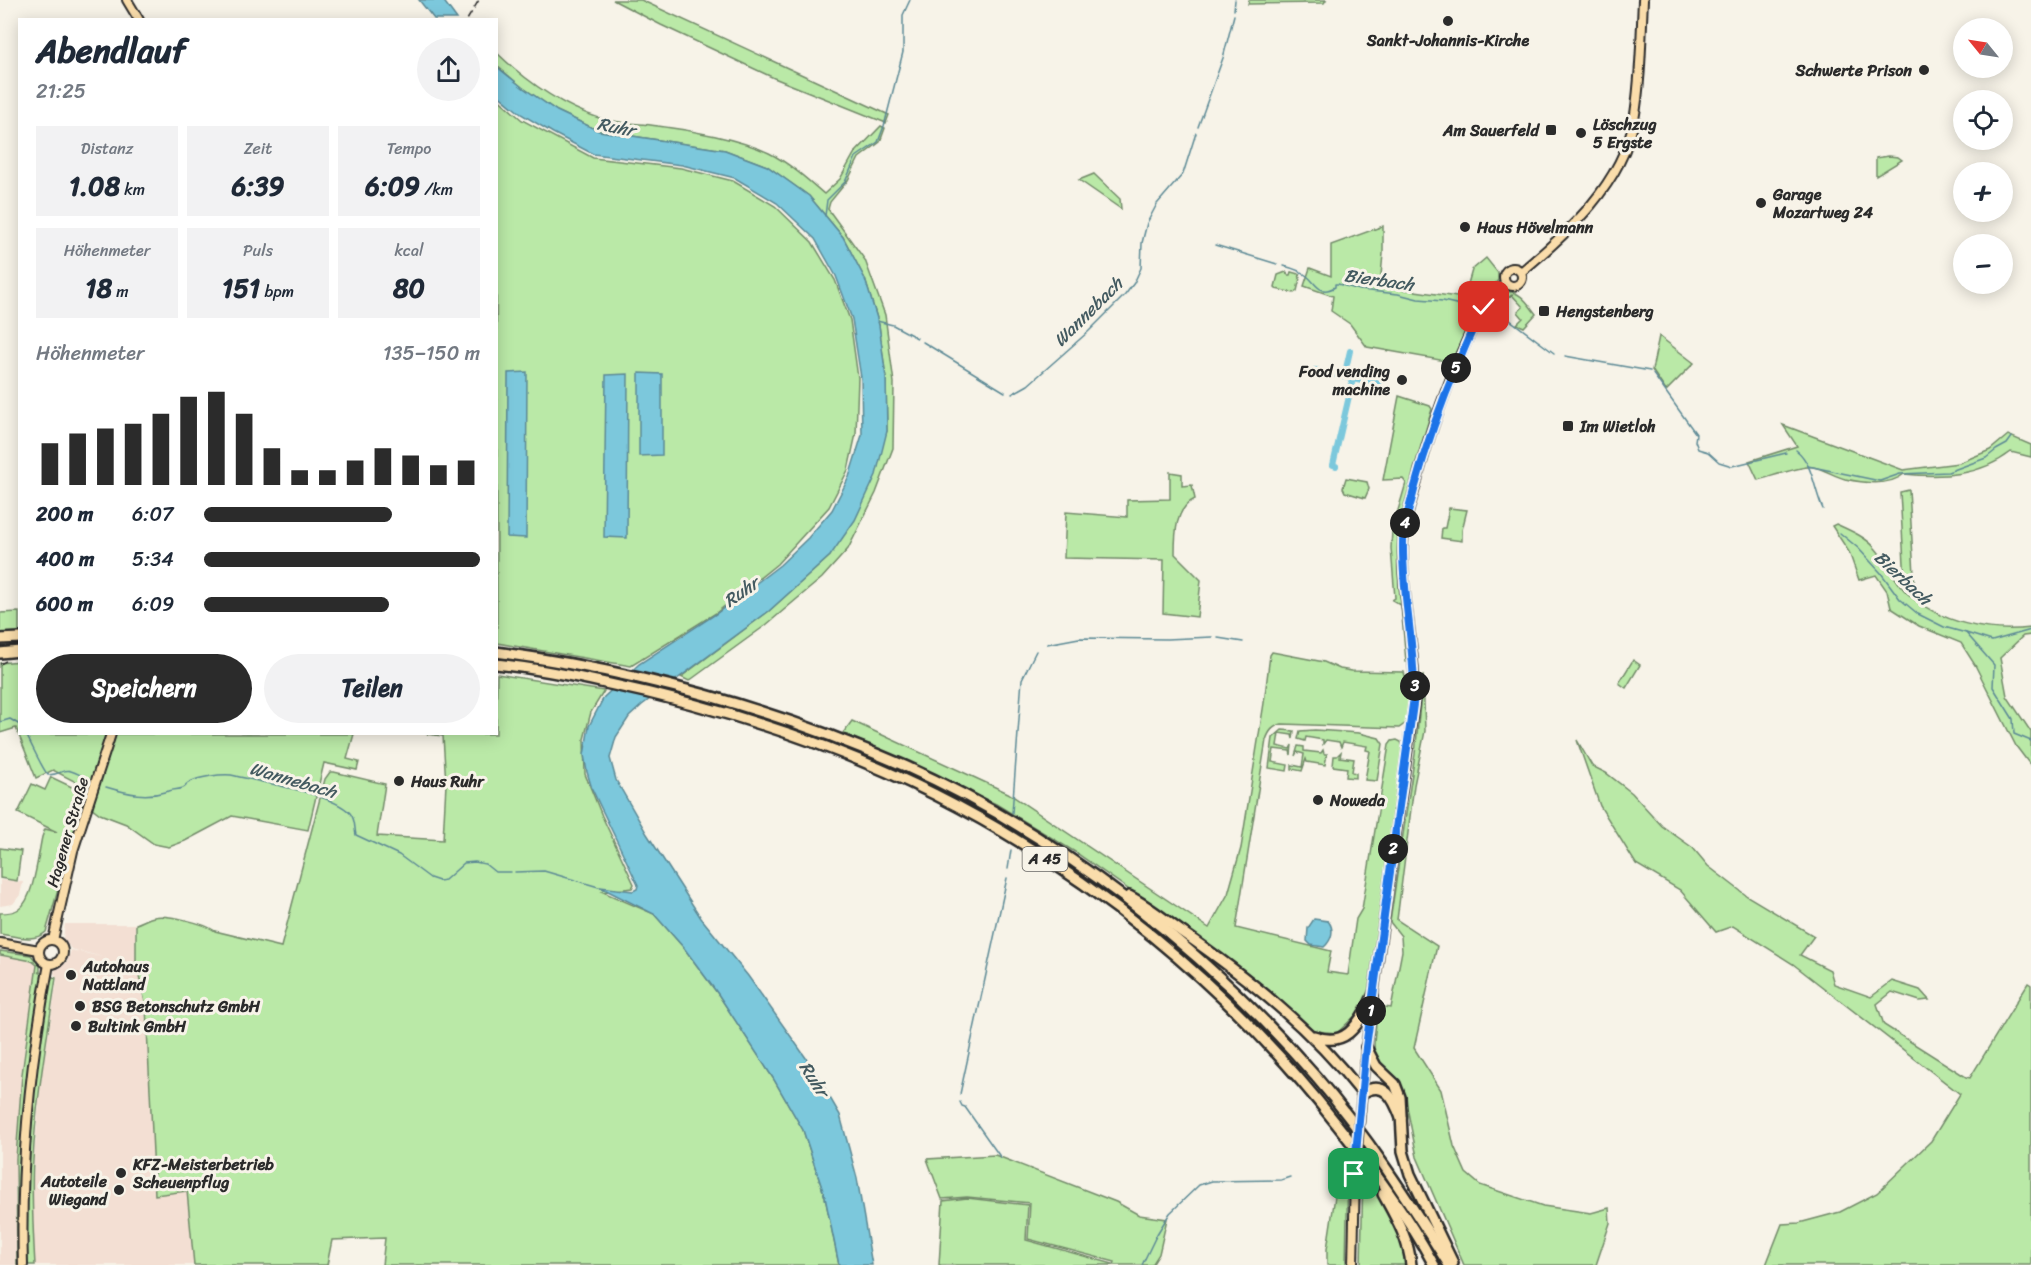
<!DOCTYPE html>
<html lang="de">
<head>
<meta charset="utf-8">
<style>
  :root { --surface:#fff; --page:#f2f2f3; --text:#1f2937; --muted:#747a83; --accent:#2b2b2b }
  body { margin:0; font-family:Sriracha,sans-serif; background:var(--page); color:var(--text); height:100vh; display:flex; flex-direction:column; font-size:22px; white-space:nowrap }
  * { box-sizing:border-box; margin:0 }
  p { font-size:20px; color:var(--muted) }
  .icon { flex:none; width:33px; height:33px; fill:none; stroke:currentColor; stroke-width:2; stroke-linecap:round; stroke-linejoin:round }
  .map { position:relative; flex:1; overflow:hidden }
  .sheet { position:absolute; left:18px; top:18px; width:480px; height:717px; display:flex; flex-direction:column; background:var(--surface); border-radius:0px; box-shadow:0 3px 15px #0003 }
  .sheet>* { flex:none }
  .needle { width:39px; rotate:300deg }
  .fabs { position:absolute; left:1953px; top:18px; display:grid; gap:12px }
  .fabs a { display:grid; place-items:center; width:60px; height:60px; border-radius:50%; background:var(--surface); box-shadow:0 3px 15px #0003; font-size:30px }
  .pin { position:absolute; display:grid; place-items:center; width:51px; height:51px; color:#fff; margin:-26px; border-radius:12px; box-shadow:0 3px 9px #0006 }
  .km { position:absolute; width:30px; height:30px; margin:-15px; border-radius:50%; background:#222; color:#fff; font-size:16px; line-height:30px; text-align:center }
  .round { display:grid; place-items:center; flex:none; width:63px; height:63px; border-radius:32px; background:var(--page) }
  .head { display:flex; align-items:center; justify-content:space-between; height:102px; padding:0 18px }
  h1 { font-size:33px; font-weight:700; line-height:45px }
  .metrics { display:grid; grid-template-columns:repeat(3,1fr); gap:9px; height:102px; padding:6px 18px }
  .metrics div { display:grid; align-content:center; border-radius:0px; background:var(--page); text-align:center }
  .metrics b { font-size:26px; font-weight:700 }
  .metrics small { font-size:16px; font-weight:400 }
  .metrics p { font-size:16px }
  .chart { height:168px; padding:12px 18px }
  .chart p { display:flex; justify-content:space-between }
  .chart svg { width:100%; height:108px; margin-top:6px; stroke:var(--accent); stroke-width:6 }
  .button { display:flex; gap:12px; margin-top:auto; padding:12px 18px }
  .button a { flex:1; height:69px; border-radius:36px; background:var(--accent); color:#fff; font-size:24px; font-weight:700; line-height:69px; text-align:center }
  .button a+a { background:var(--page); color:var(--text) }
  ul { padding:0 18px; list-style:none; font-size:20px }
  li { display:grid; grid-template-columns:96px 72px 1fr; align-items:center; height:45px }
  li i { height:15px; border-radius:8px; background:var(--accent) }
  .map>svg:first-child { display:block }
  .built { fill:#f3dfd3 }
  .green { fill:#bae9a7; stroke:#728a69; stroke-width:1.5 }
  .water { fill:#7cc8dc; stroke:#5c8995; stroke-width:1.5 }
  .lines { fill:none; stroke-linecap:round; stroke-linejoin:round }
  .stream { stroke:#5c8995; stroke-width:1.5 }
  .canal { stroke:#7cc8dc; stroke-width:6 }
  .major-casing { stroke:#2b2b2b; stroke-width:12 }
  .highway-casing { stroke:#2b2b2b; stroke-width:14 }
  .major { stroke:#faddab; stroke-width:8 }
  .highway { stroke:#faddab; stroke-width:9 }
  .rail { stroke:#2b2b2b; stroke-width:1.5; stroke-dasharray:9 4.5; stroke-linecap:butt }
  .major-bridge-casing { stroke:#2b2b2b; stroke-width:12; stroke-linecap:butt }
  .major-bridge { stroke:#faddab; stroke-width:8 }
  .route-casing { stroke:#fff; stroke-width:12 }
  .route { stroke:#1a73e8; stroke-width:8 }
  .poi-dot { fill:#2b2b2b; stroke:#f7f3e8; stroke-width:2 }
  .labels { text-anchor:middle; stroke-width:6; stroke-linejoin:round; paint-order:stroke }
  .shield { fill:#f7f3e8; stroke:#686764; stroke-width:1.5 }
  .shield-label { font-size:15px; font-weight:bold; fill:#2b2b2b }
  .poi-label { font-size:16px; font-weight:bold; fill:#2b2b2b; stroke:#f7f3e8; text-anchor:start }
  .street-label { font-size:16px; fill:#2b2b2b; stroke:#f7f3e8 }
  .water-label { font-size:18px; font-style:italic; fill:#435a60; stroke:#f7f3e8 }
</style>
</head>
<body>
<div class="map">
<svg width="2031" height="1265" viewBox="0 0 2031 1265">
  <rect width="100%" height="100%" fill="#f7f3e8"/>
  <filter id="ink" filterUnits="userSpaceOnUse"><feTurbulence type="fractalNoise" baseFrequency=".0167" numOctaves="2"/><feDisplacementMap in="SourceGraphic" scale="12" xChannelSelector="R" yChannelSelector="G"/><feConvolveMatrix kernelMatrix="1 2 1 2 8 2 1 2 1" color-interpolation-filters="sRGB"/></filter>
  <g filter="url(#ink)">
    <g class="built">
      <polygon points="0,880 23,882 20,895 13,904 0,906"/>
      <polygon points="65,924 135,924 136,962 145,1008 155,1195 187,1191 194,1265 35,1265 32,1204 34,1157 41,1080 57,979 54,972 56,968 67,962 71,950 107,958 71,949 63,938"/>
      <polygon points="0,955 32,960 37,965 21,1074 15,1189 17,1265 0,1265"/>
    </g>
    <g class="green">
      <polygon points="613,0 641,0 889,115 886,123 774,78 661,25"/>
      <polygon points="1249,0 1326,0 1324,3 1248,4"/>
      <path d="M496,52C526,81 559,105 599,118C618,124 638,123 658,126C691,130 739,139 769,153C789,163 807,179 824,194L840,179L854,154L881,126L885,128L880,142L859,158L848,180L830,202L828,209L865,260L885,315L894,383L893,448L876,493L848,549L822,578L804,593L766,625L689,681L681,677L769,611L830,556L887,431L886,378L879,325L865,279L843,237L809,196L767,166L725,150L599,131L557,111L522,87L497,66Z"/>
      <polygon points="496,97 522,120 593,158 681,168 733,181 775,206 812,242 835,280 850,320 858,378 856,434 848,470 829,507 777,564 716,613 631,666 497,643"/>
      <polygon points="1889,156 1898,157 1902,160 1876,176 1876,158"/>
      <polygon points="1094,174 1120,199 1121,209 1079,180"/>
      <polygon points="1383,226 1383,254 1380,286 1464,298 1472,270 1486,258 1498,273 1498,280 1478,306 1451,362 1367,347 1350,324 1331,311 1333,296 1304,286 1310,268 1331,276 1331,245"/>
      <polygon points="1286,272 1288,275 1290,275 1291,272 1299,274 1300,278 1297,291 1294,293 1276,289 1275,287 1278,275"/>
      <path d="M1506,292C1520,290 1528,304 1536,314L1524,327L1517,324L1523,318L1518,312L1523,307L1512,295L1499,305L1495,301Z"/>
      <polygon points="1659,336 1694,363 1666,391 1652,370"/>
      <polygon points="1399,396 1430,406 1432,409 1414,469 1400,530 1399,553 1408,662 1406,662 1401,605 1392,600 1395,598 1391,548 1392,531 1406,483 1403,479 1383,480"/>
      <path d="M1783,425L1903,470L1959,463L1990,450L2008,435L2031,445V457L2011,452C1980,476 1942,478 1904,474C1889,487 1863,483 1845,479C1834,476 1824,469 1813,467C1804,465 1770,477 1758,480L1749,461L1797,446Z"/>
      <path d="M1170,472L1182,474V486L1192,485L1195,499C1175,508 1175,534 1175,554L1201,580L1197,617L1163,613L1164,560L1064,558L1066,512L1127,517V500L1170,499Z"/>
      <polygon points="1346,478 1367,482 1369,489 1365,498 1345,492 1343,488"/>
      <polygon points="1909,490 1915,591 1905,582 1900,492"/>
      <polygon points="1449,508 1467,510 1462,530 1462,541 1441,538 1442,528 1445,528"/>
      <path d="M1836,524C1849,530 1866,537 1875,548C1887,561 1894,581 1907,593C1940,623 1988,633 2031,628V635L2023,636L2000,658L2007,696L2031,732V766L2016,746L1975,665L1961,643L1919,626L1891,608L1887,591L1876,575L1859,580L1849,552L1832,526Z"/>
      <polygon points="19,612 19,633 0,635 0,613"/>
      <path d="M1272,652L1324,662L1340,669L1352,671L1404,672L1405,676L1409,675V702L1406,723L1399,728L1282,724C1273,726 1269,731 1266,740L1236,928L1331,951L1327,972L1348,975L1356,919L1362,909L1389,745L1392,741L1397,740L1401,742L1403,747L1370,986L1359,1012L1337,1033L1315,1031L1198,938L1075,852L996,804L843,733L852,721L1008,793L1209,928L1228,894L1241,848L1264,703L1270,655Z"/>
      <polygon points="1633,660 1640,665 1626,688 1619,683"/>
      <path d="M19,661L20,734H106L71,844L46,932C33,943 16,936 0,934V913C6,913 13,913 19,909C34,899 38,855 42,837L45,829L57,832L18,813L32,784L45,790L51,777L78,790L80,784L53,770L36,778L16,728L0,733V663Z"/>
      <path d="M497,674L604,691L591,712L584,739L585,774L602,816L634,884L632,888L603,892L654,914L684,948L718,994L773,1078L803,1130L825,1197L839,1265H382L385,1238L332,1240L327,1265H194L187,1191L155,1195L146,1007L136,962V924C142,922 148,918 154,917C167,914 204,923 215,931L281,947L325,779L330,772H334L385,784L377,836L443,840L446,784L443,736L426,734H496Z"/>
      <path d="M1423,675L1425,731L1414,785L1397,920L1437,946L1414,1048L1441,1090L1454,1146L1466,1173L1480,1185L1543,1206L1591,1213L1609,1208L1610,1223L1596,1265H1464L1417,1157L1404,1092C1398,1078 1389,1074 1379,1063C1369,1053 1377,1020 1379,1006L1391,1008L1402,951L1401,936L1390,922L1415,754Z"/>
      <polygon points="1282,730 1294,731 1293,739 1292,735 1279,733 1277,746 1290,749 1292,745 1291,755 1290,751 1274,749 1272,762 1288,765 1287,771 1269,768 1273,738"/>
      <polygon points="1315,730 1359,733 1379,738 1383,744 1377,781 1365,780 1370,751 1366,750 1367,746 1343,742 1341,747 1339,742 1326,740 1323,744 1323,740 1306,737 1305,741 1298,739 1300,731"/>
      <polygon points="116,734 354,734 347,759 359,762 357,770 324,763 308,830 232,816 185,841 169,847 154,844 126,824 100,814 91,807"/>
      <polygon points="1577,740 1592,766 1606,773 1632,793 1662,826 1693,848 1708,866 1747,896 1814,936 1800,955 1830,970 1834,984 1871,997 1892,981 1920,990 1929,1000 1920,1001 1892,992 1877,1004 1884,1025 1966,1077 1970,1078 2028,983 2031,985 2031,1265 1766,1265 1782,1224 1799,1223 1840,1212 1877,1193 1931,1141 1960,1094 1793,964 1733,926 1716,932 1680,890 1636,864 1600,806"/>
      <polygon points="1298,746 1304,747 1304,751 1321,753 1323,750 1324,754 1327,754 1325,765 1307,762 1306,759 1302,771 1292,769 1292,765 1302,767 1304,754 1297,752 1295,756"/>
      <polygon points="1341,752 1340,757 1354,759 1352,772 1356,773 1356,778 1346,777 1347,768 1333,766 1334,756 1337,756"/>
      <polygon points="0,848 21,851 17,881 0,878"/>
      <path d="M0,951L31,955L40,966V972H38L56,978C47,1039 36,1099 33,1160C31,1195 33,1230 35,1265H17L16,1159L22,1074L37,965L32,961L0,955Z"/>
      <polygon points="995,1155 1116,1202 1139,1215 1167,1219 1159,1254 1152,1265 1114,1265 1115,1262 1028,1239 1030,1203 967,1197 942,1199 927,1159"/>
      <polygon points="1348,1166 1346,1265 1327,1265 1327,1249 1337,1183"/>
      <path d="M1363,1172C1384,1204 1399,1227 1408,1265H1361Z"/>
      <polygon points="967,1198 1028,1205 1026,1240 1113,1264 1113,1265 939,1265 943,1201"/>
    </g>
    <g class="water">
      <polygon points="419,0 443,0 457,19 434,19"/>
      <polygon points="496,66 522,87 557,111 599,131 725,150 767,166 809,196 843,237 865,279 879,325 886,378 887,431 876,475 855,520 830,556 769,611 642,705 629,717 616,737 610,758 616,780 647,834 701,918 748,976 811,1065 840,1115 857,1178 872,1265 839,1265 825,1197 803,1130 773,1078 718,994 684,948 654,914 600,887 633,891 637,889 638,885 592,789 587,772 584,755 589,726 604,697 639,664 716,614 780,565 808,538 832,510 849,477 862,435 861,378 852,319 836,276 815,239 777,203 735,178 682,165 593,154 553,133 521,114 497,94"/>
      <polygon points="527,372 526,538 507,537 508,373"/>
      <polygon points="639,373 662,374 662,455 639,456"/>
      <polygon points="628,374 627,538 604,537 606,375"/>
      <path d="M1314,919L1328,921C1335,929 1332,940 1324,947L1311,945L1307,941L1308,928Z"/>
    </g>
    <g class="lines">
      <g class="stream">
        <polyline points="1234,10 1235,0"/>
        <polyline points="1198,127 1223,58 1234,15"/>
        <polyline points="825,216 827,200 845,182 856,157 878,142 884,126 903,52 903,15 910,0"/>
        <polyline points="1215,245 1277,264"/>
        <path d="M1284,266C1292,268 1301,271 1307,276C1317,284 1319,296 1335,287V284H1338L1360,290L1398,294L1418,299L1443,301L1477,309"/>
        <polyline points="1494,308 1554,353"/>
        <polyline points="877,321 893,325 917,338"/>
        <polyline points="923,342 1005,392"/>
        <polyline points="1565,356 1650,371"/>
        <polyline points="1653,374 1696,434 1695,441 1698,449 1708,452 1719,462 1732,466 1786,453"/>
        <polyline points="1012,394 1028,385 1088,332 1125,295 1134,283 1141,268 1142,243 1147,223 1157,204 1183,174 1196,133"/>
        <path d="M1796,450C1813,463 1814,490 1823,509"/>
        <polyline points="1808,466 1880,481 1900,474 1948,472 1986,458 1996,450 2007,444 2012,437"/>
        <polyline points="1840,533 1858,548 1881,573 1900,599 1918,614 1944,627 1966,633 1994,665 1993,687 2013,719 2014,734 2031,741"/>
        <polyline points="1966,633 1992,641 2031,630"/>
        <polyline points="1218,638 1243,642"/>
        <polyline points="1047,644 1079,638 1167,639 1212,637"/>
        <polyline points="0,722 10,719 20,725"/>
        <path d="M26,734C30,742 43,770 48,775C68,774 60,764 84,777"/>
        <path d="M106,787C129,794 146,798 169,791C174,789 179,790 183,788C190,784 182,786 190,782C198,777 221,774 231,775C259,782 332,793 350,813C356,820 354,827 356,835L399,855L430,878L439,881L445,880L464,863L475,862L485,864L495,872H511"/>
        <polyline points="1012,813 1022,679 1036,651"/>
        <polyline points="1008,869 1011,850"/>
        <polyline points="515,872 544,871 602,888"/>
        <polyline points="960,1094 1007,878"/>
        <polyline points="960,1102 962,1106 965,1107 1001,1158"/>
        <polyline points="1142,1265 1157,1234 1170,1213 1199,1185 1212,1181 1281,1180 1290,1177"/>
      </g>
      <g class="canal">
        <polyline points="1315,370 1366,382 1379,383"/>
        <polyline points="1344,377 1350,351"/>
        <polyline points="1336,466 1333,465 1353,379"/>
      </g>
      <defs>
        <g id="major">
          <polyline points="127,0 139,20"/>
          <circle cx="1513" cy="277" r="9"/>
          <path d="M1521,272C1569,232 1622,184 1634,120C1641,81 1641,39 1643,0"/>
          <circle cx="51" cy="952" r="12"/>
          <polyline points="53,940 73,851 111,734"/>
          <polyline points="0,943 39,950"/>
          <path d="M1360,1114L1366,1047L1415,697C1415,645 1401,594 1403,542C1404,523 1410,505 1415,488C1430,429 1452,371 1478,316L1484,307L1505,283"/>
          <path d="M23,1265C20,1164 30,1063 49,964"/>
          <polyline points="1353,1265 1355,1174"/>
        </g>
        <g id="highway">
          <polyline points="0,639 20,638"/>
          <path d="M496,652C637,671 775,709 905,766C1059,835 1206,950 1316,1077C1367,1136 1408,1200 1449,1265"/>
          <polyline points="0,653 20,651"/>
          <path d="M496,664C533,668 569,675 605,683C718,707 830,742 934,794C1089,872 1228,986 1335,1122C1371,1167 1407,1214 1434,1265"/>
          <path d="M1129,896C1148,906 1165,920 1182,932C1248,978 1312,1029 1362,1093C1385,1079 1394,1099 1401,1118"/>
          <path d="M1314,1036C1348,1049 1359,1022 1373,997"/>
          <polyline points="1366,1047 1376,1066 1395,1084 1400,1097 1403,1151 1410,1174 1453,1263"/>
          <path d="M1383,1194C1395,1216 1409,1239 1411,1265"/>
        </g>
      </defs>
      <use href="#major" class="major-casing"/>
      <use href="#highway" class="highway-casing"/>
      <use href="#major" class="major"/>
      <use href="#highway" class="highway"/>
      <g class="rail">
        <polyline points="467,20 479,0"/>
        <polyline points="0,664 6,661"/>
      </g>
      <defs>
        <polyline id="major-bridge" points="1355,1174 1360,1114"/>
      </defs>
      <use href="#major-bridge" class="major-bridge-casing"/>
      <use href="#major-bridge" class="major-bridge"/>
    </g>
  </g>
  <g class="lines" filter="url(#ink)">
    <defs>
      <path id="route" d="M1354,1174L1366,1047L1414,697C1415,646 1402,595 1403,543C1403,525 1410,507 1414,490C1426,445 1441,403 1459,361C1467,342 1474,324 1484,307"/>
    </defs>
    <use href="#route" class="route-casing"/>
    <use href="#route" class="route"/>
  </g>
  <g class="poi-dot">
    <circle cx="1448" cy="21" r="6"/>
    <circle cx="1924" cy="70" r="6"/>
    <rect x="1545" y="124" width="12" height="12" rx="3"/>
    <circle cx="1581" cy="133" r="6"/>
    <circle cx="1761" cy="203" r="6"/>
    <circle cx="1465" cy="227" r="6"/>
    <rect x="1538" y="305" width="12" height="12" rx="3"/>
    <circle cx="1402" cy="380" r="6"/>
    <rect x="1562" y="420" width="12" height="12" rx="3"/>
    <circle cx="399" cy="781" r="6"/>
    <circle cx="1318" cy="800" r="6"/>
    <circle cx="71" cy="975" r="6"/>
    <circle cx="80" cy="1006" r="6"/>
    <circle cx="76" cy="1026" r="6"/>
    <circle cx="121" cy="1173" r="6"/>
    <circle cx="119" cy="1190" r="6"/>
  </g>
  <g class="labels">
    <rect class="shield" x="1022.5" y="847" width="45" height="24" rx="4.5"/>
    <g class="shield-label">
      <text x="1045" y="864">A 45</text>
    </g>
    <g class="poi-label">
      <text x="1448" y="46" text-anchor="middle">Sankt-Johannis-Kirche</text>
      <text x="1912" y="76" text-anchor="end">Schwerte Prison</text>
      <text x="1593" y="130">Löschzug<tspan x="1593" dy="18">5 Ergste</tspan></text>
      <text x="1539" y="136" text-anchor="end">Am Sauerfeld</text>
      <text x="1773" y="200">Garage<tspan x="1773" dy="18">Mozartweg 24</tspan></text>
      <text x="1477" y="233">Haus Hövelmann</text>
      <text x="1556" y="317">Hengstenberg</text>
      <text x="1390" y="377" text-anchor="end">Food vending<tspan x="1390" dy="18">machine</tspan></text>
      <text x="1580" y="432">Im Wietloh</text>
      <text x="411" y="787">Haus Ruhr</text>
      <text x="1330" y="806">Noweda</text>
      <text x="83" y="972">Autohaus<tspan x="83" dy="18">Nattland</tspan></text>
      <text x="92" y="1012">BSG Betonschutz GmbH</text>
      <text x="88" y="1032">Bultink GmbH</text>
      <text x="133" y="1170">KFZ-Meisterbetrieb<tspan x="133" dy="18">Scheuenpflug</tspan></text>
      <text x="107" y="1187" text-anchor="end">Autoteile<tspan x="107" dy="18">Wiegand</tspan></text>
    </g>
    <g class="street-label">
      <text transform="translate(67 832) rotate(-74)" y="6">Hagener Straße</text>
    </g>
    <g class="water-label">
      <text transform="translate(616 127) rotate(11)" y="6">Ruhr</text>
      <text transform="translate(1379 280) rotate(8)" y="6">Bierbach</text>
      <text transform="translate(1088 312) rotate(-45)" y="6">Wannebach</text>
      <text transform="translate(1903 578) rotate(43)" y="6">Bierbach</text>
      <text transform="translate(741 592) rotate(-35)" y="6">Ruhr</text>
      <text transform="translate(293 780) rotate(16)" y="6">Wannebach</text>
      <text transform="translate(814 1079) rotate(57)" y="6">Ruhr</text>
    </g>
  </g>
</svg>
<div class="fabs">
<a><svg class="needle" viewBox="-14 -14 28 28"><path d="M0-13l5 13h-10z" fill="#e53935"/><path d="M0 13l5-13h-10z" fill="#747a83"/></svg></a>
<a><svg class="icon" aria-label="locate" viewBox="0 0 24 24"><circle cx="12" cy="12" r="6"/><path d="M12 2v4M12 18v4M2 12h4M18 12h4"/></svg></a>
<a>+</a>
<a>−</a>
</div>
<div class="pin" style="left:1354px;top:1174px;background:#1e9e55"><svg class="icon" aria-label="arrive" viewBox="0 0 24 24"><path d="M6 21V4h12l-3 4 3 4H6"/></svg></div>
<div class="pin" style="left:1484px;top:307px;background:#d93025"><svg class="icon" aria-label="check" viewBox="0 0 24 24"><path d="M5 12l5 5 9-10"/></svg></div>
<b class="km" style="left:1371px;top:1011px">1</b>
<b class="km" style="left:1393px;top:849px">2</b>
<b class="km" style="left:1415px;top:686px">3</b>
<b class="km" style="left:1405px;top:523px">4</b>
<b class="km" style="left:1456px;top:368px">5</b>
<section class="sheet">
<div class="head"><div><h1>Abendlauf</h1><p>21:25</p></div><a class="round"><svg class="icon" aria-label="share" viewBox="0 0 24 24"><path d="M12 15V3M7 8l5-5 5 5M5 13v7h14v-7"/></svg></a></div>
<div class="metrics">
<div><p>Distanz</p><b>1.08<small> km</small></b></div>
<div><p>Zeit</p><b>6:39</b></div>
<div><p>Tempo</p><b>6:09<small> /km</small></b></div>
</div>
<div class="metrics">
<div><p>Höhenmeter</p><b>18<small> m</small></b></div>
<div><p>Puls</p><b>151<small> bpm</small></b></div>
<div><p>kcal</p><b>80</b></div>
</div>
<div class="chart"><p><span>Höhenmeter</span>135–150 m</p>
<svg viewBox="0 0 160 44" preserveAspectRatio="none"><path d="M5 44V27M15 44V23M25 44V21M35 44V19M45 44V15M55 44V8M65 44V6M75 44V15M85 44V29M95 44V38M105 44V38M115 44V34M125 44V29M135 44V32M145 44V36M155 44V34"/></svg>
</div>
<ul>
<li><b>200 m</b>6:07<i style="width:68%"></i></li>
<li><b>400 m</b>5:34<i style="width:100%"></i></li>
<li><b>600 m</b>6:09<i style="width:67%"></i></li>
</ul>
<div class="button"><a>Speichern</a><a>Teilen</a></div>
</section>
</div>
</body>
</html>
